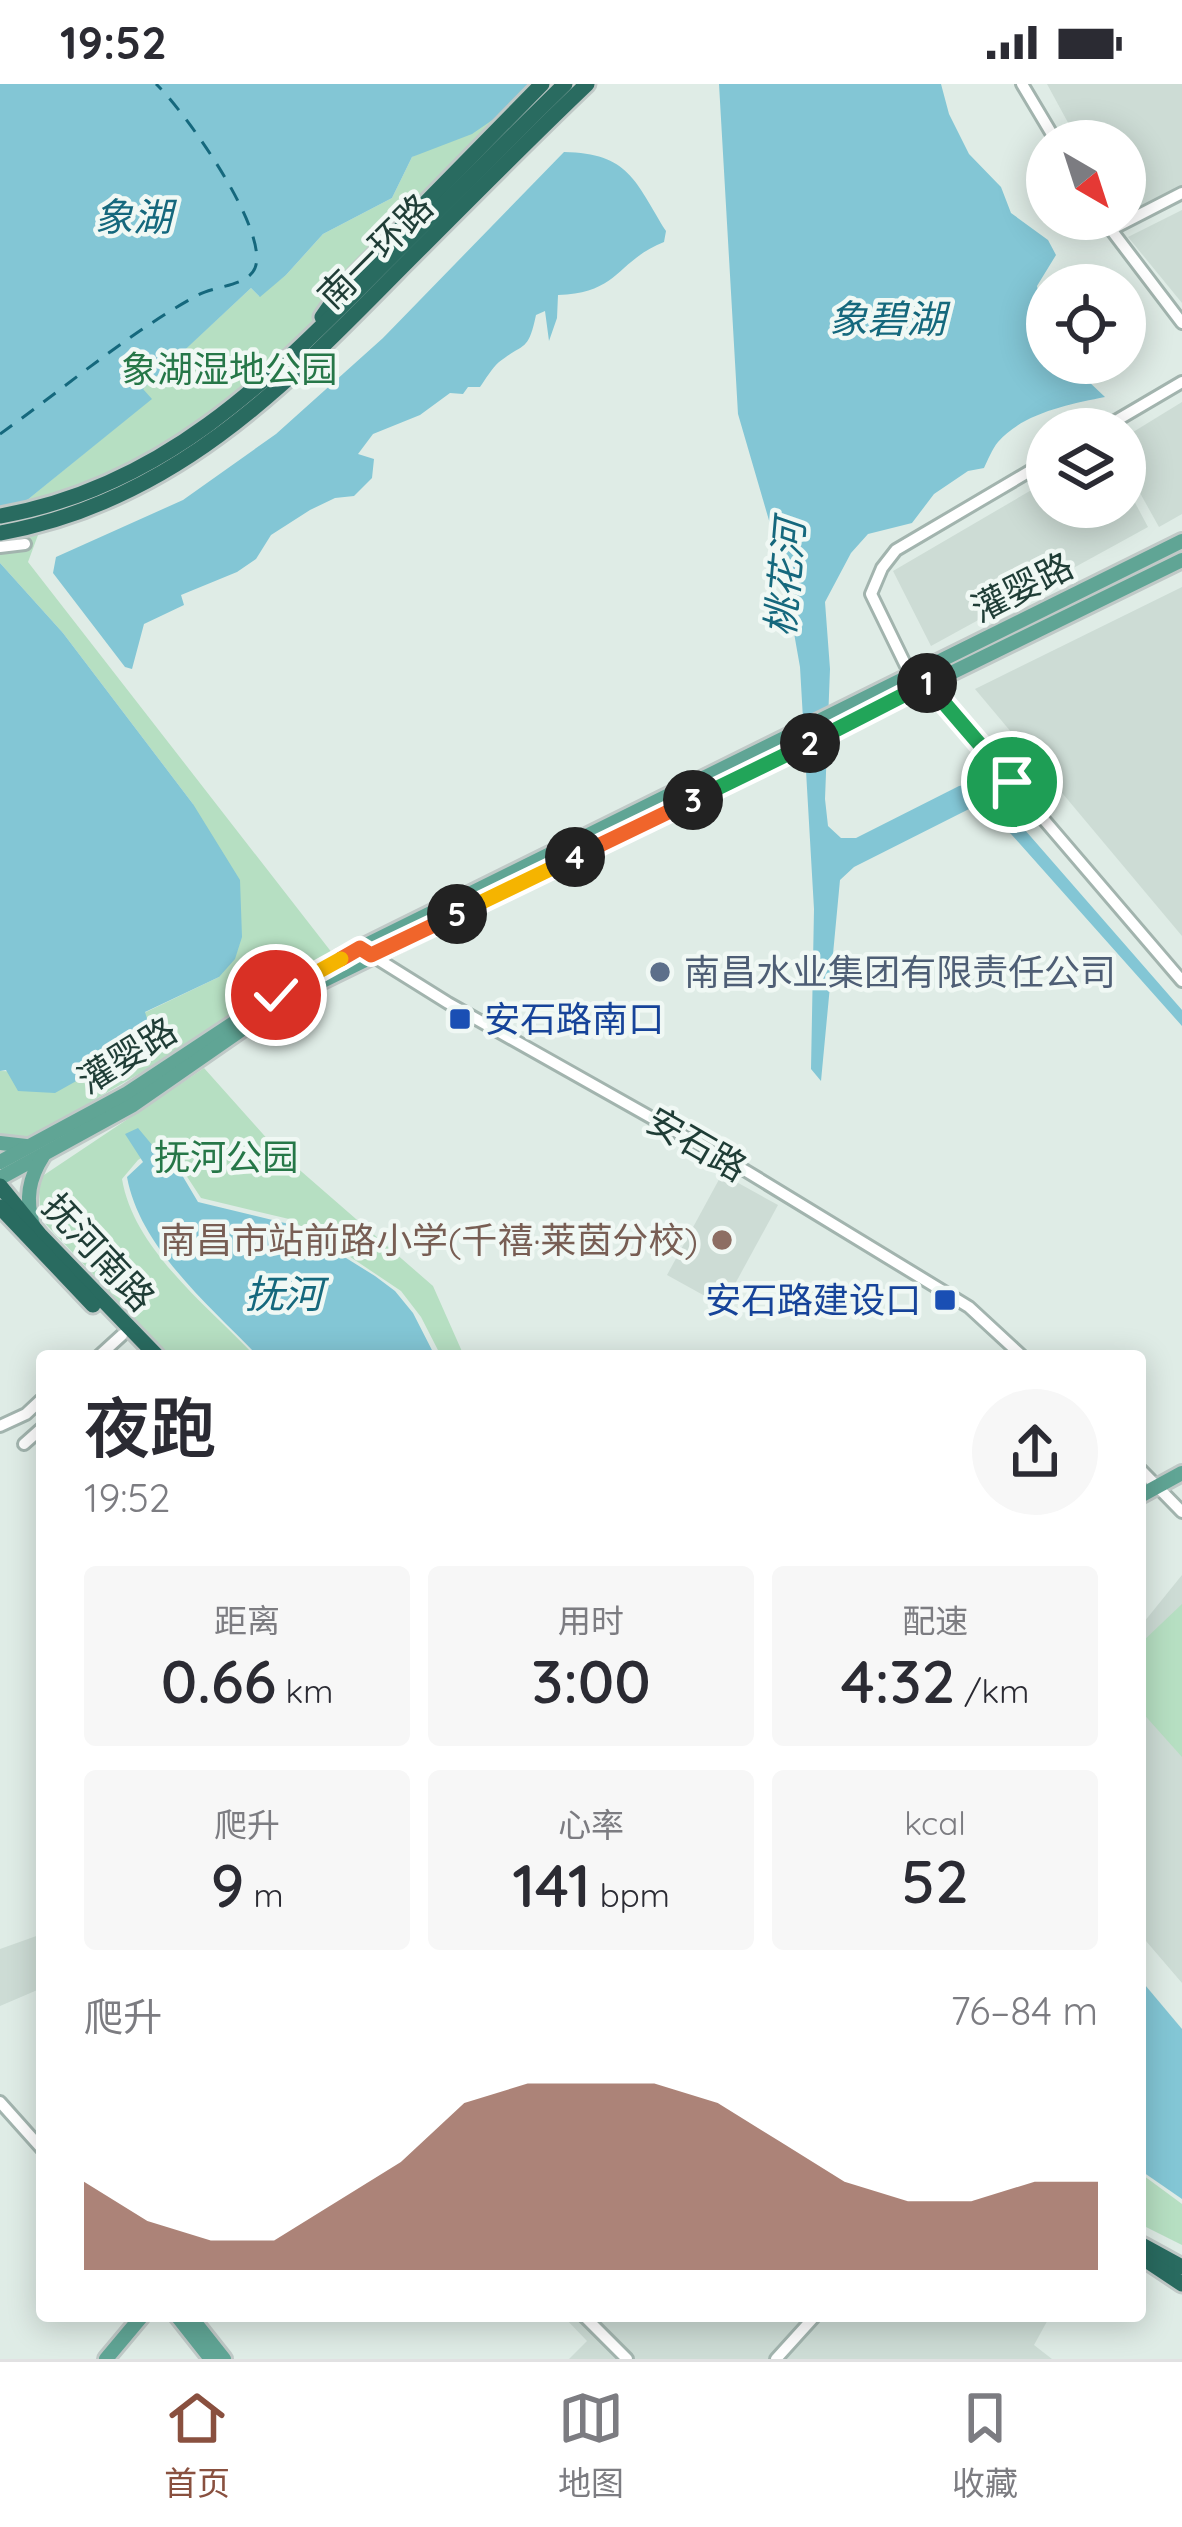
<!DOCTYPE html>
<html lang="zh">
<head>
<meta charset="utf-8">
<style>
  :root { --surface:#fff; --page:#f7f7f7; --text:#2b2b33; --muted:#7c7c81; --line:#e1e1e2; --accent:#89503f }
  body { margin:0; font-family:Quicksand,"Noto Sans SC",sans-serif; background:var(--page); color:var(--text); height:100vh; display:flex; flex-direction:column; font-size:45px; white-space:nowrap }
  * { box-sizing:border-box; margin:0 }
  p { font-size:39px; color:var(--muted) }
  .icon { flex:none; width:66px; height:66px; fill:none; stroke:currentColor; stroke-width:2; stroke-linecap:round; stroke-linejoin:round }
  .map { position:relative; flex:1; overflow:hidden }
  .side { position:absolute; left:36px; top:1266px; width:1110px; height:972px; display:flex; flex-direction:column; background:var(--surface); border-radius:12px; box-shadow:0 6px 30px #0003 }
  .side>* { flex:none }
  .needle { width:78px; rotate:141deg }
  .controls { position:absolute; left:1026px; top:36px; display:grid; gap:24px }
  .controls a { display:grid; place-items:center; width:120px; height:120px; border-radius:50%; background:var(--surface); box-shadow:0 6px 30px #0003; font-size:60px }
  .pin { position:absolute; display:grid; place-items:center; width:102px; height:102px; color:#fff; margin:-51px; border:6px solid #fff; border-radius:50%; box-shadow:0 3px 12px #0007 }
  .km { position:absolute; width:60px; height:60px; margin:-30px; border-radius:50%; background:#222; color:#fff; font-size:33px; line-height:60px; text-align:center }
  .round { display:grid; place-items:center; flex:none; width:126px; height:126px; border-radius:63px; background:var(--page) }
  .summary { display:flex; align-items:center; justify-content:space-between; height:204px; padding:0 48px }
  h1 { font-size:66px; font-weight:600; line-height:90px }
  .stats { display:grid; grid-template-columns:repeat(3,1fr); gap:18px; height:204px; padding:12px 48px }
  .stats div { display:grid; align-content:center; border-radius:12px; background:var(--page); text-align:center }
  .stats b { font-size:60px; font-weight:600 }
  .stats small { font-size:33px; font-weight:400 }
  .stats p { font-size:33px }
  .chart { height:336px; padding:24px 48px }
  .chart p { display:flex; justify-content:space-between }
  .chart svg { width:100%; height:216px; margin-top:12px; fill:var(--accent); opacity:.7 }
  .status { display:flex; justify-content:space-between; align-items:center; height:84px; padding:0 60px; background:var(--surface); direction:ltr }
  .status svg { height:33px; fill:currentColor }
  .menu { display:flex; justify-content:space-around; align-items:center; height:168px; border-top:3px solid var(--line); background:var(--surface); font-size:33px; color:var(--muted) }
  .menu a { display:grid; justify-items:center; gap:6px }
  .menu .active { color:var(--accent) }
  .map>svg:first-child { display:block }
  .built { fill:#cddcd5 }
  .green { fill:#b6dfc2 }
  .water { fill:#83c6d5 }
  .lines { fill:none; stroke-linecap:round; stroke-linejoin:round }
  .ferry { stroke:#15687d; stroke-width:3; stroke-dasharray:15 12; stroke-linecap:butt }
  .minor-casing { stroke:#a2b4ae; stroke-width:16 }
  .major-casing { stroke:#c0c9c7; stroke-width:20 }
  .highway-casing { stroke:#c0c9c7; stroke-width:21 }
  .minor { stroke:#fff; stroke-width:10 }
  .major { stroke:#60a595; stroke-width:14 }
  .highway { stroke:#296b60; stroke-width:15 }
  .split-1-casing { stroke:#fff; stroke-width:24 }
  .split-2-casing { stroke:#fff; stroke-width:24 }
  .split-3-casing { stroke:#fff; stroke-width:24 }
  .split-4-casing { stroke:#fff; stroke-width:24 }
  .split-5-casing { stroke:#fff; stroke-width:24 }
  .split-6-casing { stroke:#fff; stroke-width:24 }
  .split-7-casing { stroke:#fff; stroke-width:24 }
  .split-1 { stroke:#22a559; stroke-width:15 }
  .split-2 { stroke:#22a559; stroke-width:15 }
  .split-3 { stroke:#22a559; stroke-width:15 }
  .split-4 { stroke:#f0652b; stroke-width:15 }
  .split-5 { stroke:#f5b400; stroke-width:15 }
  .split-6 { stroke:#f0652b; stroke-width:15 }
  .split-7 { stroke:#f5b400; stroke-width:15 }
  .service-dot { fill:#5c6f8a; stroke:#f0f8f4; stroke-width:4.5 }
  .transit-dot { fill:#1a4fb4; stroke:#f0f8f4; stroke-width:4.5 }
  .education-dot { fill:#8d6e63; stroke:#f0f8f4; stroke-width:4.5 }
  .labels { text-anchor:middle; stroke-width:9; stroke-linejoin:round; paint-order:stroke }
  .street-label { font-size:36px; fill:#1f3d36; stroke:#f0f8f4 }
  .park-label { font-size:36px; fill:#267748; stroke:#f0f8f4 }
  .service-label { font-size:36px; fill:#4e5e75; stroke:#f0f8f4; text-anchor:start }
  .transit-label { font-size:36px; fill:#164399; stroke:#f0f8f4; text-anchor:start }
  .education-label { font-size:36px; fill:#785e54; stroke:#f0f8f4; text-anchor:end }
  .water-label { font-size:39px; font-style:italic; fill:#15687d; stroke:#f0f8f4 }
</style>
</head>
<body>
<div class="status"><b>19:52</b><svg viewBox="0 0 49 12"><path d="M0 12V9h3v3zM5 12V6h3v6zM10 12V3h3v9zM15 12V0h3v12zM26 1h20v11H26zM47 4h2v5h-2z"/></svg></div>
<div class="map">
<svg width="1182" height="2275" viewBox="0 0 1182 2275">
  <rect width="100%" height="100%" fill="#dfece6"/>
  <g class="built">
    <polygon points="1047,0 1182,0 1182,104 1125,133 1125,57 1078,57"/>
    <polygon points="1182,126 1182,219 1128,153"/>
    <polygon points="1182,318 1182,430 1159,443 1125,382 1125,353"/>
    <polygon points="1047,397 1047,423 1125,423 1125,400 1148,443 931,562 893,487"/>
    <polygon points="1182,503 1182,852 975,605"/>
    <polygon points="722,1090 778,1121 723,1222 667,1191"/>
    <polygon points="1182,1491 1182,1899 1140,1850 1140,1543"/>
    <polygon points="42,1850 42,1904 0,1922 0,1865"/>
    <polygon points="563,2232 1050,2232 1034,2261 1052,2275 569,2275 587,2257"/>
  </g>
  <g class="green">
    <polygon points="545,0 566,0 537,40 253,322 140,398 45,432 28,478 336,874 28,1055 0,1051 0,987 86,990 103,982 100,973 150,944 144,929 219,893 193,720 63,549 0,479 0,438 151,315 142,305 251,204 259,212 286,191 323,150 392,114 412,73"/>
    <path d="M204,984L279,1068L433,1202L464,1272H441L421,1233L401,1207L328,1158L289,1135L201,1114L165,1059L138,1076L122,1095C134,1166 208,1222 255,1272H170L41,1135L38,1095Z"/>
    <polygon points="1182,1520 1182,1673 1140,1626 1140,1560"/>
    <polygon points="1140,2089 1182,2120 1182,2161 1140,2140"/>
  </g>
  <g class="water">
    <polygon points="0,0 545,0 472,50 412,73 392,114 323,150 286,191 260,213 251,204 143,305 152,315 0,438"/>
    <path d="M719,0H941L949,30L969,70L1001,103L1011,129L1048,156L1056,171L1037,202L1047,249V279H1069L1105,313C1070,320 1023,329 998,358C992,365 988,376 984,384L968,387L934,410L912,439L868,450L851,469L825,518L830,585L825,715L828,742L841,754H856L959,702L971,700L990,706L1182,926V942L1011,750L977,721L854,783L840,796L821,997L811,985L814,825L800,583L782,481L738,330Z"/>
    <path d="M564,68C629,69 635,97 666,147L664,158C616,177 620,209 558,211L557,234L549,257L545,227L536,231C528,269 524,258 499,278C492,284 485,296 480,303H468L463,310L450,309L420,331L373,350L358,370L374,375L372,394L354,412L335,414L310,426L271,451L256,475L237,488L181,511L184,521L144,540L132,585L125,583L53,489L56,473L183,416L276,350L383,254Z"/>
    <polygon points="0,479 63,549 193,720 240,796 242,853 235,875 219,893 145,928 150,944 101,973 103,982 55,1009 18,1007 6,986 0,987"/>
    <path d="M138,1044L158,1068L166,1064L198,1118L293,1141L375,1192L395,1207L413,1229L435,1272H258C210,1222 140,1164 127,1093L143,1078L125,1050Z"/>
    <polygon points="1140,1895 1182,1945 1182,2115 1140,2086"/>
  </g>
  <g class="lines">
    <path class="ferry" d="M0,350C65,304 128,249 198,211C214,202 248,202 255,184C270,147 184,26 156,0"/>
    <defs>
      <g id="minor">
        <polyline points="1022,0 1056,57"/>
        <polyline points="1103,135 1182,239"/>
        <polyline points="1110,146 1182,109"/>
        <polyline points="1102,345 1182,298"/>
        <polyline points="1047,377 896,466 882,484 871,510 907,584 927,599 1182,897"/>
        <polyline points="0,463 25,460"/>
        <polyline points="368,869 448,919 746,1087 969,1223 1022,1272"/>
        <polyline points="99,1272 122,1251"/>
        <polyline points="0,1342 26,1330 42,1315"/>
        <polyline points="24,1360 42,1344"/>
        <polyline points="1140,1385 1182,1428"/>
        <polyline points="0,2018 42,2065"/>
        <polyline points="584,2232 627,2275"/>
        <polyline points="776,2275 815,2232"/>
      </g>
      <g id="major">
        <polyline points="298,909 1182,476"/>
        <polyline points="0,1059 26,1062"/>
        <polyline points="0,1078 126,1010 276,911 360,864 1182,457"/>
        <polyline points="0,1094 133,1021 244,944"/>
        <path d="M33,1141C25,1115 29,1094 43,1072"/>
        <polyline points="1140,1412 1182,1389"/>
        <polyline points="177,2232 211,2275"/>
        <polyline points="190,2232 224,2275"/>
        <polyline points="106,2275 142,2232"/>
      </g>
      <g id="highway">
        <polyline points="322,233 343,203 542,0"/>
        <path d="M0,432C165,403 270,295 383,181C443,121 504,60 565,0"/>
        <path d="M0,449C174,418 286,301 404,181C465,120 525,59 587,0"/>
        <polyline points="0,1102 40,1151 157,1272"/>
        <polyline points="0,1123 93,1221"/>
        <polyline points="1140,2160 1182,2183"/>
        <polyline points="1140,2172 1182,2200"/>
      </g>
    </defs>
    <use href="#minor" class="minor-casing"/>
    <use href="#major" class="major-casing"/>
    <use href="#highway" class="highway-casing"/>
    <use href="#minor" class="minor"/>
    <use href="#major" class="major"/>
    <use href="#highway" class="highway"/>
  </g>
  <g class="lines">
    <defs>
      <polyline id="split-1" points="927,599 1012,698"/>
      <polyline id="split-2" points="810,659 927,599"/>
      <polyline id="split-3" points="693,716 810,659"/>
      <polyline id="split-4" points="575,773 693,716"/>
      <polyline id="split-5" points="457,830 575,773"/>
      <polyline id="split-6" points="341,875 360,864 371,871 457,830"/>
      <polyline id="split-7" points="276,911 341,875"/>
    </defs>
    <use href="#split-1" class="split-1-casing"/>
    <use href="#split-2" class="split-2-casing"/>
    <use href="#split-3" class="split-3-casing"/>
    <use href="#split-4" class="split-4-casing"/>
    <use href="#split-5" class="split-5-casing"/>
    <use href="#split-6" class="split-6-casing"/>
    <use href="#split-7" class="split-7-casing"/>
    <use href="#split-1" class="split-1"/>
    <use href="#split-2" class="split-2"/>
    <use href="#split-3" class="split-3"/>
    <use href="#split-4" class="split-4"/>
    <use href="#split-5" class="split-5"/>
    <use href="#split-6" class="split-6"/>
    <use href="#split-7" class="split-7"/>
  </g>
  <circle class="service-dot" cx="660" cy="888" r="12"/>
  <g class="transit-dot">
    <rect x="448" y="923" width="24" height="24" rx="6"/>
    <rect x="933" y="1204" width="24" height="24" rx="6"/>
  </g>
  <circle class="education-dot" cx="722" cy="1156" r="12"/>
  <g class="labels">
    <g class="street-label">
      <text transform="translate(375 167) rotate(-45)" y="13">南一环路</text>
      <text transform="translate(1022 503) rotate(-27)" y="13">灌婴路</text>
      <text transform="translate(127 971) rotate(-32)" y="13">灌婴路</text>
      <text transform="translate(697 1060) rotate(30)" y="13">安石路</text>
      <text transform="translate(99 1168) rotate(47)" y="13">抚河南路</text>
    </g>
    <g class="park-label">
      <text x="229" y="298">象湖湿地公园</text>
      <text x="226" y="1086">抚河公园</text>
    </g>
    <g class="service-label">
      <text x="684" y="901">南昌水业集团有限责任公司</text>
    </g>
    <g class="transit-label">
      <text x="484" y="948">安石路南口</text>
      <text x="921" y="1229" text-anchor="end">安石路建设口</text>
    </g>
    <g class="education-label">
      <text x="698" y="1169">南昌市站前路小学(千禧·莱茵分校)</text>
    </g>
    <g class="water-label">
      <text x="133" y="147">象湖</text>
      <text x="887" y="249">象碧湖</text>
      <text transform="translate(785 494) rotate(-85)" y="14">桃花河</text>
      <text x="284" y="1224">抚河</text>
    </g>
  </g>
</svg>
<div class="controls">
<a><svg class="needle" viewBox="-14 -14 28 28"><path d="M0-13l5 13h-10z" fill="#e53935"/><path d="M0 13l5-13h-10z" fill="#7c7c81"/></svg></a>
<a><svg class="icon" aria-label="locate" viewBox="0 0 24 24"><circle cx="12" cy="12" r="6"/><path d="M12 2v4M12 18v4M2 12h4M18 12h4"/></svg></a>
<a><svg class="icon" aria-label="layers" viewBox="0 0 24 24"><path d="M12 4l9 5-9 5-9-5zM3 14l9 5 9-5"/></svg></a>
</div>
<div class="pin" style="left:1012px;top:698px;background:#1e9e55"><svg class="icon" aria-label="arrive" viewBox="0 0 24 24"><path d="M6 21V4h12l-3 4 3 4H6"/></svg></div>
<div class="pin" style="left:276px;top:911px;background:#d93025"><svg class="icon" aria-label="check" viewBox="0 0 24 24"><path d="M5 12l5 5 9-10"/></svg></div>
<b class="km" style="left:927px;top:599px">1</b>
<b class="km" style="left:810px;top:659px">2</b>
<b class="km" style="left:693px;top:716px">3</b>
<b class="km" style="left:575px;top:773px">4</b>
<b class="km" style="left:457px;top:830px">5</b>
<section class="side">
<div class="summary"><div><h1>夜跑</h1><p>19:52</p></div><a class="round"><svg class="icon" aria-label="share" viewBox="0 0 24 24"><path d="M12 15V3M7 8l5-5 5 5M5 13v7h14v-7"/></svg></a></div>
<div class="stats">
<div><p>距离</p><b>0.66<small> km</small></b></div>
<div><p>用时</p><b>3:00</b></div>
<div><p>配速</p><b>4:32<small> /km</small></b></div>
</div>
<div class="stats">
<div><p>爬升</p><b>9<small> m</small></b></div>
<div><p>心率</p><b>141<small> bpm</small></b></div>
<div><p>kcal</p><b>52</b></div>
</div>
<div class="chart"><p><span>爬升</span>76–84 m</p>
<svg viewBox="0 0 160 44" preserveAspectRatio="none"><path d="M0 44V26L10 34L20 38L30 38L40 30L50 22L60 10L70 6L80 6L90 6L100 10L110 18L120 26L130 30L140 30L150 26L160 26V44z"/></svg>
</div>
</section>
</div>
<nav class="menu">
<a class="active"><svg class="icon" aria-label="home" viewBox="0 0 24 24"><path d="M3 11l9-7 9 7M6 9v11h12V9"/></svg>首页</a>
<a><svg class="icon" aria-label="map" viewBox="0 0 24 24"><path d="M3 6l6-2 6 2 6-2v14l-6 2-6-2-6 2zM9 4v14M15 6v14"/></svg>地图</a>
<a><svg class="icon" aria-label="saved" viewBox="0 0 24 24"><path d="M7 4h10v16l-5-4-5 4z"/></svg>收藏</a>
</nav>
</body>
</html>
